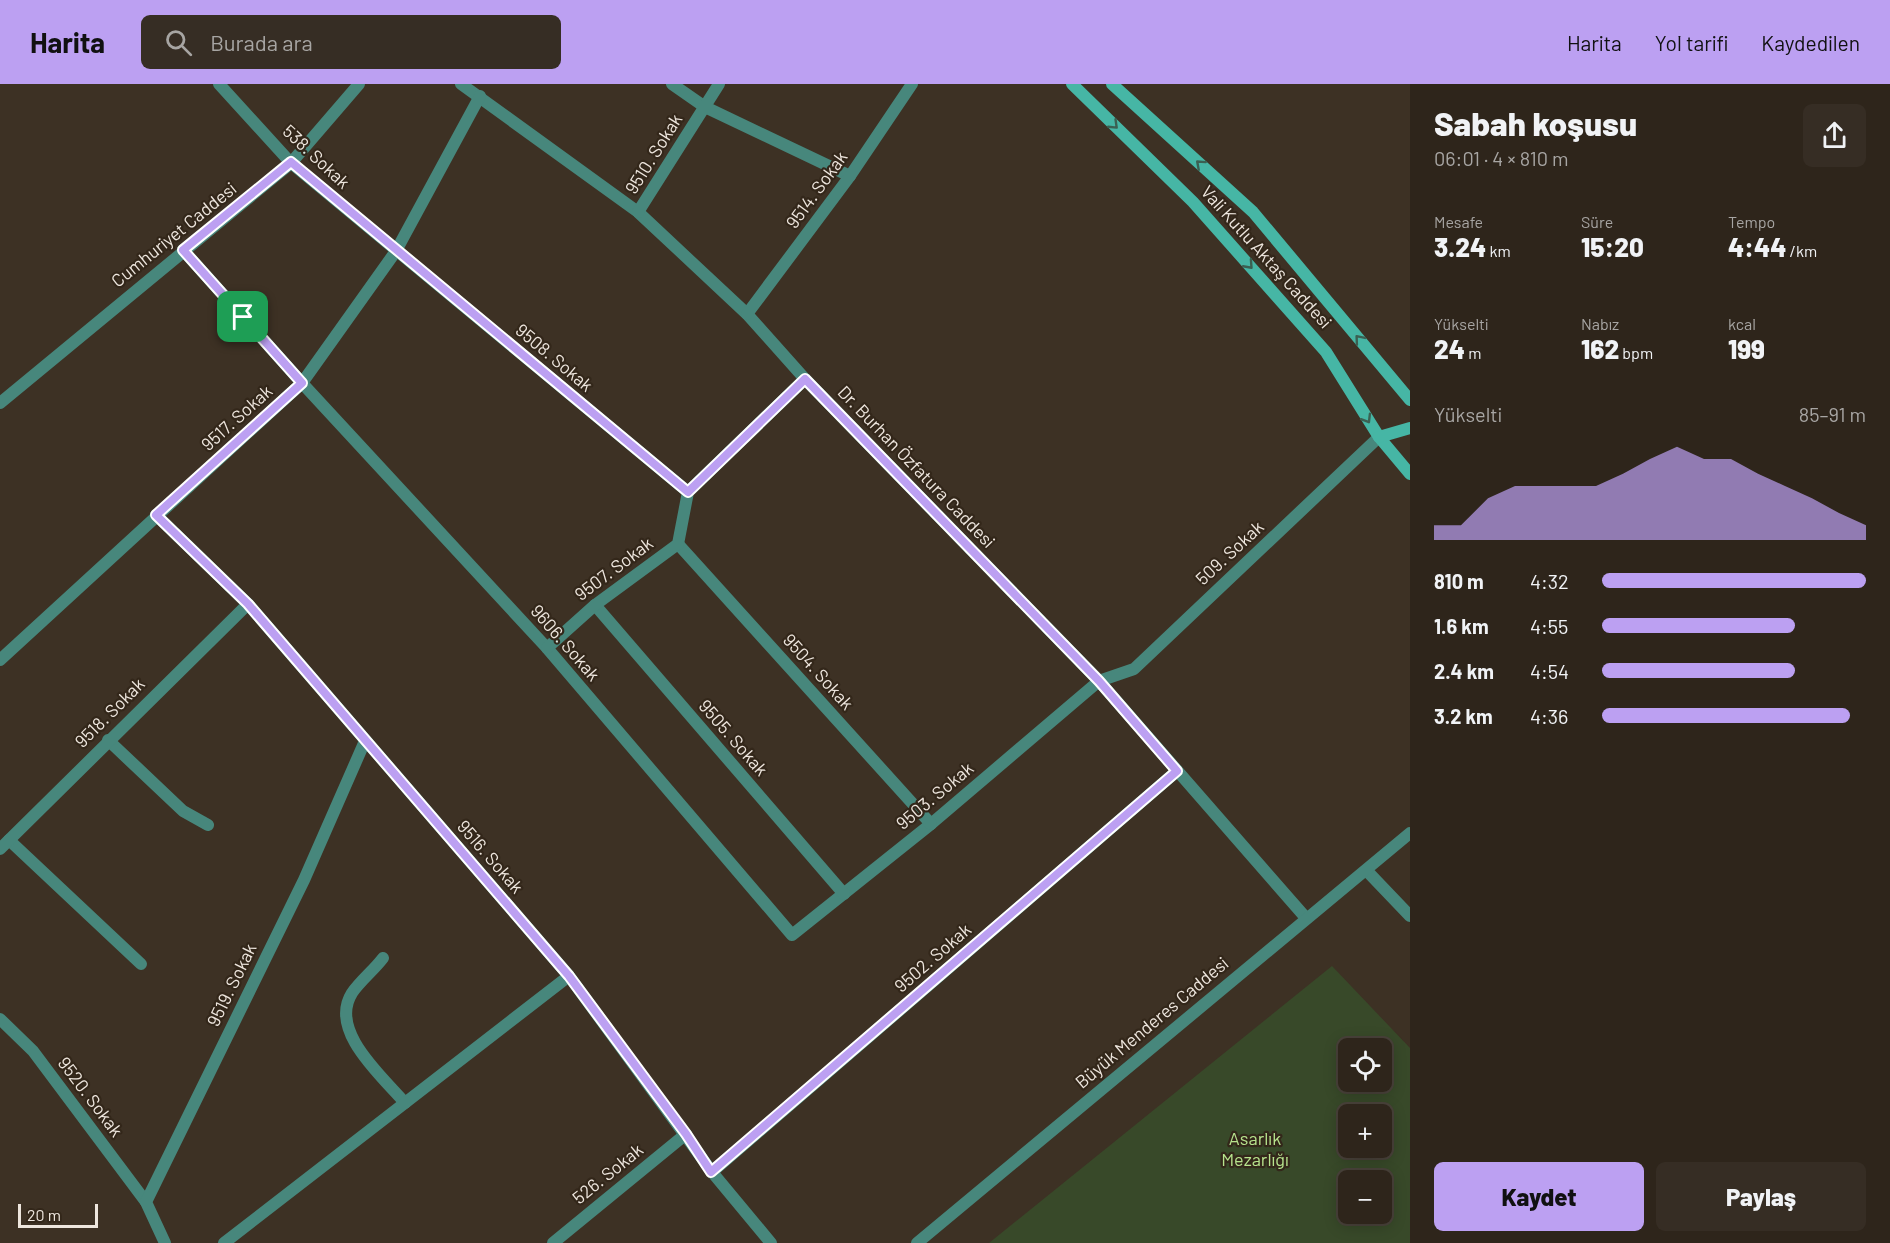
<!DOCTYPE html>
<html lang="tr">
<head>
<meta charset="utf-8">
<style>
  :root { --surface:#2e251b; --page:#362d24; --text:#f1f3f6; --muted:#a7a5a3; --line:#49423a; --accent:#bca0f2 }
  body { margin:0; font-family:Barlow,sans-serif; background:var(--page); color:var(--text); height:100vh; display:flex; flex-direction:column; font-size:22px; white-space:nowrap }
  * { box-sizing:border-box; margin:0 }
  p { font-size:20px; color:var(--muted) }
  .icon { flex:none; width:33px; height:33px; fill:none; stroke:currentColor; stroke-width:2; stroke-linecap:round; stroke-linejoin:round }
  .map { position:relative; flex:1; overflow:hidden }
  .panel { display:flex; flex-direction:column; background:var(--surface); width:480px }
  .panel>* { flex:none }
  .fabs { position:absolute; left:1338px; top:954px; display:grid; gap:12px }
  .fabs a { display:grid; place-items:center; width:54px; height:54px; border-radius:9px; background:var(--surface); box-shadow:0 3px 15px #0003,0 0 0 2px var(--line); font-size:30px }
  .scale { position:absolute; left:18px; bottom:15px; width:80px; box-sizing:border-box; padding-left:6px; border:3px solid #eee6de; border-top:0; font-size:16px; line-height:21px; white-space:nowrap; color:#eee6de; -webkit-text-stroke:4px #33271a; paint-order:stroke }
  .pin { position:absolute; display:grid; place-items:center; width:51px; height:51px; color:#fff; margin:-26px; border-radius:12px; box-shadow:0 3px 9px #0006 }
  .round { display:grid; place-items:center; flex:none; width:63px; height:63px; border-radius:9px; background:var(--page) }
  .summary { display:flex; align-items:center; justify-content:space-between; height:102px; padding:0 24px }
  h1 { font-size:33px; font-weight:800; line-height:45px }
  .figures { display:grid; grid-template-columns:repeat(3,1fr); gap:9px; height:102px; padding:6px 24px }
  .figures div { display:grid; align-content:center }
  .figures b { font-size:26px; font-weight:800 }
  .figures small { font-size:16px; font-weight:400 }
  .figures p { font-size:16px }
  .chart { height:168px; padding:12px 24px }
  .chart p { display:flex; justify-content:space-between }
  .chart svg { width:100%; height:108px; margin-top:6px; fill:var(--accent); opacity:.7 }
  .primary-button { display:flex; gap:12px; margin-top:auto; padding:12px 24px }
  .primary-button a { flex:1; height:69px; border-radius:9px; background:var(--accent); color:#111; font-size:24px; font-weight:800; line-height:69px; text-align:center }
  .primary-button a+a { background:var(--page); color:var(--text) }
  ul { padding:0 24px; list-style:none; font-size:20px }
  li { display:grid; grid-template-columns:96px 72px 1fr; align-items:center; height:45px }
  li i { height:15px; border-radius:8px; background:var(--accent) }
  header { display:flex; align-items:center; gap:36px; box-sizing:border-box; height:84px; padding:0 30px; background:var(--accent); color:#111 }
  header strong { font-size:28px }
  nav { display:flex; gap:33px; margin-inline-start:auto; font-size:21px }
  .search { width:420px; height:54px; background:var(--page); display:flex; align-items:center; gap:15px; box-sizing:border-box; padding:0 21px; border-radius:9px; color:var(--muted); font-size:22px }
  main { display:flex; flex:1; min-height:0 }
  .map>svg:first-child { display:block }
  .green { fill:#384929; fill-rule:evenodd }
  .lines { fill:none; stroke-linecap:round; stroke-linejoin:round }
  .street { stroke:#47877c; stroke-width:12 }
  .secondary { stroke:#46b6a5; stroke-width:12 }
  .oneway { stroke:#3b6052 }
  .route-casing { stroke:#fff; stroke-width:12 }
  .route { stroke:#bca0f2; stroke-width:8 }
  .labels { text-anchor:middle; stroke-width:4.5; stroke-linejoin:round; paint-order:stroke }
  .street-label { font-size:18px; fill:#eee6de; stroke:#33271a }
  .park-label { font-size:18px; fill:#b7e38d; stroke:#33271a }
</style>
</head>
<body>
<header>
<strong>Harita</strong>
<div class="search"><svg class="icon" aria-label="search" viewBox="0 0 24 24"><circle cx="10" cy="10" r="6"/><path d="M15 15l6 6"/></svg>Burada ara</div>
<nav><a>Harita</a><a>Yol tarifi</a><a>Kaydedilen</a></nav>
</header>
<main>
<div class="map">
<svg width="1410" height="1159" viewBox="0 0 1410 1159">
  <rect width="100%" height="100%" fill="#3d3124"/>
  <path class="green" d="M1332,882L1410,964V1159H989ZM1348,964H1382V998H1348ZM1348,1030H1382V1064H1348ZM1348,1096H1382V1130H1348Z"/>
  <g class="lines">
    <g class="street">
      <polyline points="219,0 291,79 688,408"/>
      <polyline points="461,0 638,128 747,230 805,295 1099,597 1306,834"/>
      <polyline points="672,0 705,23 850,92"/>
      <polyline points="638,128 719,0"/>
      <polyline points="183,166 302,299 547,564 792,851 931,740 1099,597 1134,585 1379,353"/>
      <polyline points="747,230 850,92 912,0"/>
      <polyline points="0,319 291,79 359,0"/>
      <polyline points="156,431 248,520 569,892 712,1088 771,1159"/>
      <polyline points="678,460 931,740"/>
      <polyline points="595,521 844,810"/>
      <polyline points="547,564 595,521 678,460 688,408 805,295"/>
      <polyline points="0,576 302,299 396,167 480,12"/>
      <polyline points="108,656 183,727 208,741"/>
      <polyline points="9,756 141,880"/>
      <polyline points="0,765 248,520"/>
      <polyline points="1367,787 1410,832"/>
      <path d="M383,874C374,886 360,897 352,909C328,947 383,993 405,1019"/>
      <polyline points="0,935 33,967 146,1118"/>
      <polyline points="712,1088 1177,687"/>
      <polyline points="165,1159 146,1118 304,796 365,657"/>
      <polyline points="224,1159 569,892"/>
      <polyline points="553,1159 686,1050"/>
      <polyline points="917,1159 1410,749"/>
    </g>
    <g class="secondary">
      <polyline points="1072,0 1193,118 1326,268 1379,353 1410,390"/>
      <polyline points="1112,0 1253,128 1410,316"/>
      <polyline points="1379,353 1410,344"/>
    </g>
  </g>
  <defs><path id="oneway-chevron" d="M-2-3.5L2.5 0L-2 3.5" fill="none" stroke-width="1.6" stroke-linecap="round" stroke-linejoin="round" transform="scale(1.5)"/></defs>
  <g class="oneway">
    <use href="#oneway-chevron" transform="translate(1114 41) rotate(44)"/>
    <use href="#oneway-chevron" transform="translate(1200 80) rotate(-138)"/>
    <use href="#oneway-chevron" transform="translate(1249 181) rotate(48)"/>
    <use href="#oneway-chevron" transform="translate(1359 255) rotate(-130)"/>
    <use href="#oneway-chevron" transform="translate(1367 335) rotate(59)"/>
  </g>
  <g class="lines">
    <defs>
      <polygon id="route" points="291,78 688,408 805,295 1099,597 1177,687 711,1088 686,1050 569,892 248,520 156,431 302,299 183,166"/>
    </defs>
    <use href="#route" class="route-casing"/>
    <use href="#route" class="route"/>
  </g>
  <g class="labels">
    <g class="street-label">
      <text transform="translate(654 70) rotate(-58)" y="6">9510. Sokak</text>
      <text transform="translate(316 73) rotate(43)" y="6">538. Sokak</text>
      <text transform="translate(817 106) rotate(-54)" y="6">9514. Sokak</text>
      <text transform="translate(174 151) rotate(-39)" y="6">Cumhuriyet Caddesi</text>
      <text transform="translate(1266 173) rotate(48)" y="6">Vali Kutlu Aktaş Caddesi</text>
      <text transform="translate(554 274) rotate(40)" y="6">9508. Sokak</text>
      <text transform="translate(237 334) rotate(-42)" y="6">9517. Sokak</text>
      <text transform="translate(916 383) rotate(46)" y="6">Dr. Burhan Özfatura Caddesi</text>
      <text transform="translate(1230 469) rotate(-43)" y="6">509. Sokak</text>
      <text transform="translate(614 485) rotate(-37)" y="6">9507. Sokak</text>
      <text transform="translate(565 559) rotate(49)" y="6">9606. Sokak</text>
      <text transform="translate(818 588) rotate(48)" y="6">9504. Sokak</text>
      <text transform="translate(110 629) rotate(-45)" y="6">9518. Sokak</text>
      <text transform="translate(733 654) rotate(49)" y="6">9505. Sokak</text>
      <text transform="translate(935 712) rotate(-40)" y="6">9503. Sokak</text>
      <text transform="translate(490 773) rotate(49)" y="6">9516. Sokak</text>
      <text transform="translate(933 874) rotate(-41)" y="6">9502. Sokak</text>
      <text transform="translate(232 901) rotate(-64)" y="6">9519. Sokak</text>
      <text transform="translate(1152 939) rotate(-40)" y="6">Büyük Menderes Caddesi</text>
      <text transform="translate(90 1013) rotate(53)" y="6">9520. Sokak</text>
      <text transform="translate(608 1090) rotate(-39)" y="6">526. Sokak</text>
    </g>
    <g class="park-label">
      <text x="1255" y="1061">Asarlık<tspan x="1255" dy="21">Mezarlığı</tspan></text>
    </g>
  </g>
</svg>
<div class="fabs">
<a><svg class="icon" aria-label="locate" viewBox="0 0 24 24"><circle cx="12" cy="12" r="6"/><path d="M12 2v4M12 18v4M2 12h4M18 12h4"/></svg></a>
<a>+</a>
<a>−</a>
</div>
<div class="scale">20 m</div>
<div class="pin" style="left:243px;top:233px;background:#1e9e55"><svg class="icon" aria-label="arrive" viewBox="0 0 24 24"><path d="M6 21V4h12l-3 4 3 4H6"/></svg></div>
</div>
<section class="panel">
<div class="summary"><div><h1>Sabah koşusu</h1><p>06:01 · 4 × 810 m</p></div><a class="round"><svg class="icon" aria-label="share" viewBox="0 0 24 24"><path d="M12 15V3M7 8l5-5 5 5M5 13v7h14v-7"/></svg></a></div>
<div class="figures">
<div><p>Mesafe</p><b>3.24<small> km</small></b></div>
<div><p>Süre</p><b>15:20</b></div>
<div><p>Tempo</p><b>4:44<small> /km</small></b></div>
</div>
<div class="figures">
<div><p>Yükselti</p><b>24<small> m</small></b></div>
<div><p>Nabız</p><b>162<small> bpm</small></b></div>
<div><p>kcal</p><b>199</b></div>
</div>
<div class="chart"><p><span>Yükselti</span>85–91 m</p>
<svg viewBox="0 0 160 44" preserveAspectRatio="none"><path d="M0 44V38L10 38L20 27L30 22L40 22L50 22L60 22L70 17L80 11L90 6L100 11L110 11L120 17L130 22L140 27L150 33L160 38V44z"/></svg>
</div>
<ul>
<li><b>810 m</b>4:32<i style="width:100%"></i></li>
<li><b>1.6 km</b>4:55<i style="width:73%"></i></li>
<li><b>2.4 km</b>4:54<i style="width:73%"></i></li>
<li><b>3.2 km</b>4:36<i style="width:94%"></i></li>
</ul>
<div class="primary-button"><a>Kaydet</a><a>Paylaş</a></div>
</section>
</main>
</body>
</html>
